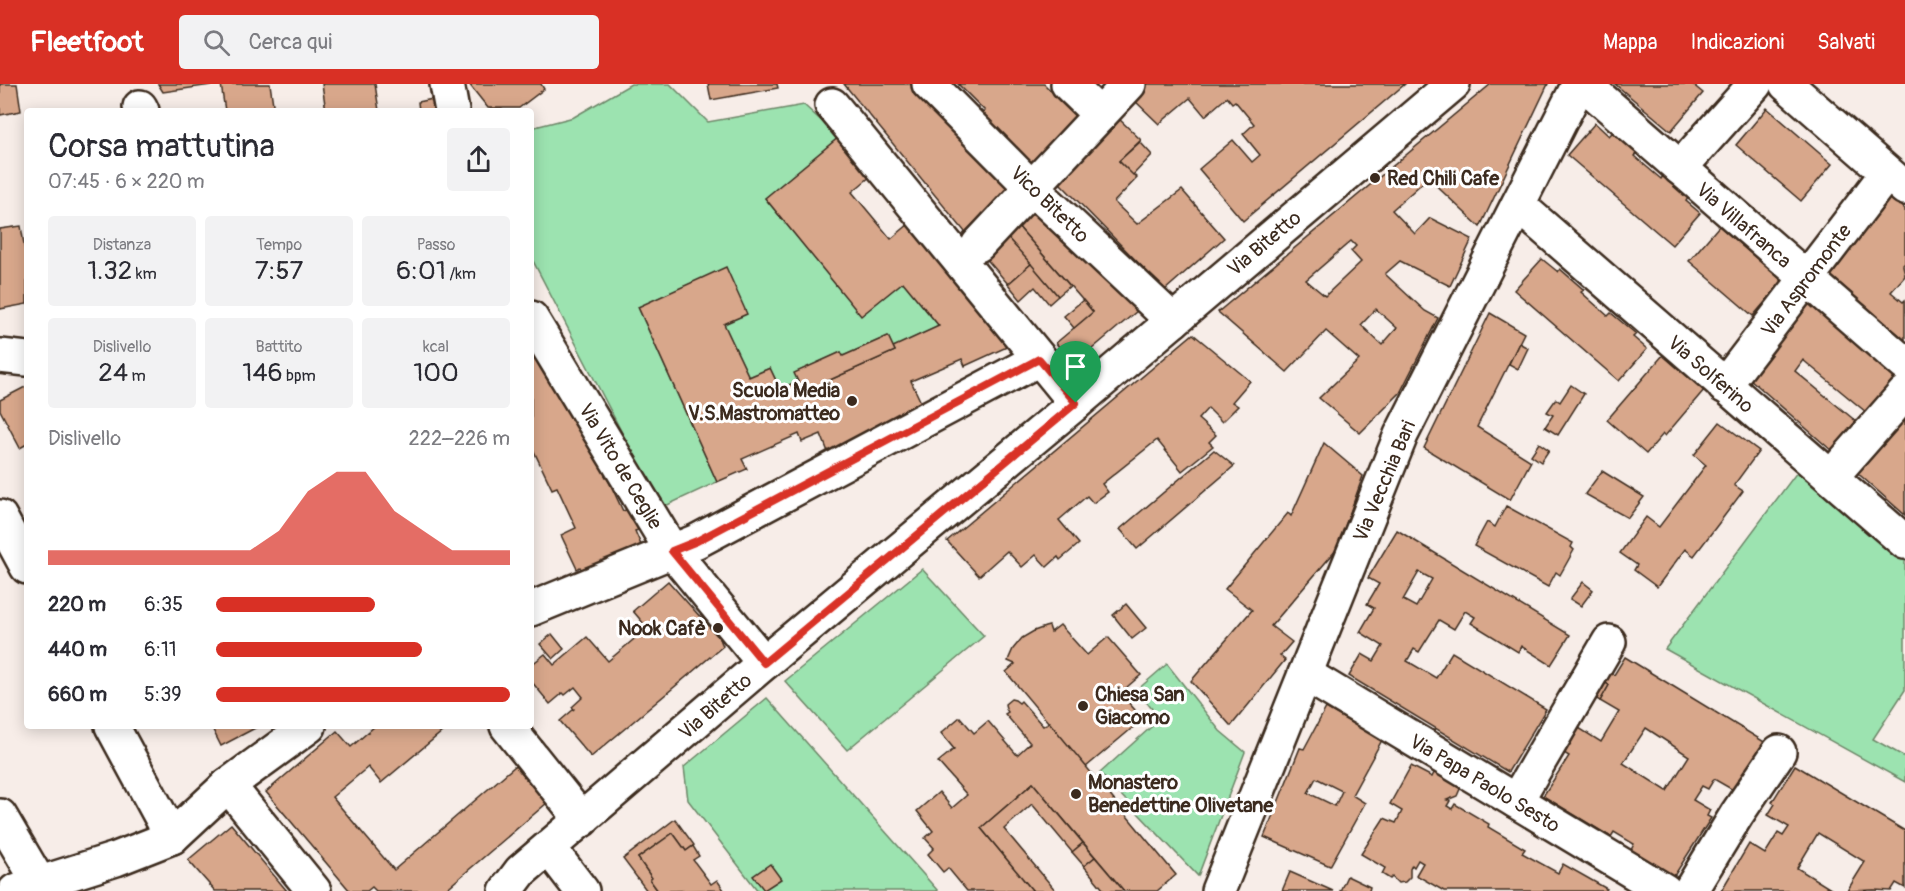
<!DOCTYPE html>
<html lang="it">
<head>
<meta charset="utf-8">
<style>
  :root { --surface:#fff; --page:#f2f2f3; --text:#2b2b33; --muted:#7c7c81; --accent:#d93025 }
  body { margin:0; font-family:Pangolin,sans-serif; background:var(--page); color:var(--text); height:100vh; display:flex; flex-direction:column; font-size:22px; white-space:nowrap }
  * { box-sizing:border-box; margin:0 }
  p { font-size:20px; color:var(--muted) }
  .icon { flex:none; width:33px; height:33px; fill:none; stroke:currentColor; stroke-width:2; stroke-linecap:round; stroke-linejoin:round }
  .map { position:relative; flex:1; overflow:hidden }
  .details { position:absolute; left:24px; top:24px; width:510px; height:621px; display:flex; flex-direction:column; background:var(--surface); border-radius:6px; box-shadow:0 3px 15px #0003 }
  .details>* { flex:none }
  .pin { position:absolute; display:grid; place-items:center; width:51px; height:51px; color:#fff; margin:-62px -26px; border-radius:50% 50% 50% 0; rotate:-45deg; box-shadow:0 0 6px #0007 }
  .pin .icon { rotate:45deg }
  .round { display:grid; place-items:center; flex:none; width:63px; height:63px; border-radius:6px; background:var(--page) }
  .head { display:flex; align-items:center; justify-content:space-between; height:102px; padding:0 24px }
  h1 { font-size:33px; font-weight:600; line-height:45px }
  .metrics { display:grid; grid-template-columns:repeat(3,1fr); gap:9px; height:102px; padding:6px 24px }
  .metrics div { display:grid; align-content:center; border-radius:6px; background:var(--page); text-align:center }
  .metrics b { font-size:26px; font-weight:600 }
  .metrics small { font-size:16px; font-weight:400 }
  .metrics p { font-size:16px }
  .chart { height:168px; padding:12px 24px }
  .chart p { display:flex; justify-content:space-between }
  .chart svg { width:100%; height:108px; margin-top:6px; fill:var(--accent); opacity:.7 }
  ul { padding:0 24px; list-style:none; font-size:20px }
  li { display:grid; grid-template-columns:96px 72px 1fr; align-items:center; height:45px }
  li i { height:15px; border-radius:8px; background:var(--accent) }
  header { display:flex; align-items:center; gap:36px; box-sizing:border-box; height:84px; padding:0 30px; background:var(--accent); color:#fff }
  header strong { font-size:28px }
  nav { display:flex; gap:33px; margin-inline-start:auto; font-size:21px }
  .search { width:420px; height:54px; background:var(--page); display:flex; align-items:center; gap:15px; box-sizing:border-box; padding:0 21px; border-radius:6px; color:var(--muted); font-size:22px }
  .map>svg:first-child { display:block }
  .green { fill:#9ce3b0; stroke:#6c8667; stroke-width:1.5 }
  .building { fill:#d8a78b; stroke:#3b2a1e; stroke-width:1.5; fill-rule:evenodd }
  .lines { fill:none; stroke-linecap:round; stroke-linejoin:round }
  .minor-casing { stroke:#3b2a1e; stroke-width:38 }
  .minor { stroke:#fff; stroke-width:33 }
  .route-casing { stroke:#fff; stroke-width:12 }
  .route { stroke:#d93025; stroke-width:8 }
  .poi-dot { fill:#3b2a1e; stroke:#fff; stroke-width:2 }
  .labels { text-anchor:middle; stroke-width:6; stroke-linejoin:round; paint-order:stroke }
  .poi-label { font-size:20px; font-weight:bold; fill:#3b2a1e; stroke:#fff; text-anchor:start }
  .street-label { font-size:20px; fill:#3b2a1e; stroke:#fff }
</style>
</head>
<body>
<header>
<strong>Fleetfoot</strong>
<div class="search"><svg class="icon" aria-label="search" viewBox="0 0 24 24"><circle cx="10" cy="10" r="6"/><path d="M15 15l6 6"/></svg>Cerca qui</div>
<nav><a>Mappa</a><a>Indicazioni</a><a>Salvati</a></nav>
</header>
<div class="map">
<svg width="1905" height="807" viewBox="0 0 1905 807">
  <rect width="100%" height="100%" fill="#f7ede8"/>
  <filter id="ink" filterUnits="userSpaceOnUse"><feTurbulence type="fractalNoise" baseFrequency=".0167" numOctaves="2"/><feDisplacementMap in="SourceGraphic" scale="12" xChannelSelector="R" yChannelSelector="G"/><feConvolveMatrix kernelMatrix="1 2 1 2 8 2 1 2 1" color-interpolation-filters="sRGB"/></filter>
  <g filter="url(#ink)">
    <g class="green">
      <polygon points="631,0 670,0 708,38 804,21 839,53 765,114 861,231 903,198 939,242 893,263 888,252 843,272 841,268 795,289 798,297 780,305 770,284 749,293 724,240 726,184 638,223 717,398 661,424 531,173 531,44 574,33"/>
      <polygon points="1800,384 1905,473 1905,606 1873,655 1905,673 1905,698 1665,565"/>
      <polygon points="922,485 984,552 847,666 785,597"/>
      <polygon points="1167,580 1220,647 1245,668 1198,792 1100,689 1160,635 1137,606"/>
      <polygon points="767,614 938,807 758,807 688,716 684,683"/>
    </g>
    <g class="building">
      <polygon points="0,0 17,0 21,27 0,31"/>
      <polygon points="158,0 218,0 163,8"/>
      <polygon points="221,0 270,0 274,27 225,27"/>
      <polygon points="322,0 375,0 379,27 326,27"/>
      <polygon points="469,0 541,0 544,5 519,24 488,24"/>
      <polygon points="708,0 777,0 778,4 711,16"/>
      <polygon points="844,0 919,0 1019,96 965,148"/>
      <polygon points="958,0 1044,0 1079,35 1033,81 981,30 985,27"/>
      <polygon points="1147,0 1405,0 1243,137 1199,85 1233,56 1252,78 1260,71 1243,50 1254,40 1235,17 1232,19 1227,13 1205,32 1190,14 1159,40 1133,15"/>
      <path d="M1491,0H1548L1480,143L1428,94L1392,126L1415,150L1430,134L1472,155L1450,202L1400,177L1385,190L1425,227L1438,234L1400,309L1360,349L1319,314L1359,276L1326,247L1287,288L1218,228ZM1351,157L1356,162L1351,167L1361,178L1325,212L1306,196ZM1376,225L1397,244L1382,261L1361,241Z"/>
      <polygon points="1615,0 1692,0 1703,9 1671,47"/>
      <polygon points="433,15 435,27 419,27 418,18"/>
      <polygon points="1767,24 1832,80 1801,117 1736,61"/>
      <polygon points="1118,34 1141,56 1119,77 1137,94 1114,118 1137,140 1182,106 1224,154 1165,206 1058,97"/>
      <polygon points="1595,39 1609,52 1613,48 1637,69 1634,72 1661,95 1663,92 1688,114 1686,117 1700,129 1672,161 1567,71"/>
      <polygon points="839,53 871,92 852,108 891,155 909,140 1009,262 965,282 962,275 911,297 924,325 828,368 821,350 802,358 799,350 742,375 747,385 717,398 638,223 726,183 747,230 724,240 749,293 770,284 780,305 798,297 803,308 895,267 893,263 939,242 903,198 861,232 765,114"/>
      <polygon points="1140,58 1152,71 1133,91 1119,77"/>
      <polygon points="1890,112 1905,125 1905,179 1903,181 1905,192 1891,208 1903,218 1905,216 1905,256 1831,192"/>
      <polygon points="1039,116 1143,222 1073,281 1056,259 1093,228 1016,140"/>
      <polygon points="1016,140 1070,202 1058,212 1005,151"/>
      <polygon points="21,142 27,179 27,220 0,225 0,145"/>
      <polygon points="1719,142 1783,197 1753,232 1689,177"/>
      <polygon points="1005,151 1031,180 1008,200 984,172"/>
      <polygon points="1542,175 1558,188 1560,185 1584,206 1581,208 1608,232 1611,229 1636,250 1633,253 1647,265 1619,297 1514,206"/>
      <polygon points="1031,180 1058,212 1049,220 1035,203 1021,216 1008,200"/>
      <polygon points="1811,214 1898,289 1866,328 1803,276 1795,287 1857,338 1832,367 1750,295"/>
      <polygon points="1083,216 1093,228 1074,244 1064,232"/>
      <polygon points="1490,229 1524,249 1477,343 1531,377 1510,416 1424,364"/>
      <polygon points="1193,250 1250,297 1232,318 1238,322 1222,338 1208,324 1198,335 1216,351 1209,358 1213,362 1182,387 1157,356 1102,400 1108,408 1093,419 1087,412 1059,436 1079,460 1060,476 1058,473 1047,483 1036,471 1022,483 1007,467 979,492 947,457"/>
      <polygon points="888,252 895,267 803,308 794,289 841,268 843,272"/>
      <polygon points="531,254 586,358 591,356 609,385 604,387 623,427 628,425 638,446 635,447 641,461 583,489 580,483 577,485 561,451 576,444 557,403 552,405 531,361"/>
      <polygon points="1519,259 1528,264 1518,285 1509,280"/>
      <polygon points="1663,271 1704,306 1665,352 1663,350 1646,370 1607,336"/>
      <polygon points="1571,301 1584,310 1558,351 1545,343 1553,331 1547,328 1556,315 1560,318"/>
      <polygon points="27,302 27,360 20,364 0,326 0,316"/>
      <polygon points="1905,326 1905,431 1853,385"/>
      <polygon points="1720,338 1759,367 1734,401 1743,407 1719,439 1694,472 1685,465 1657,503 1634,486 1637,481 1620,469 1646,433 1659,443 1706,381 1694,371"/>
      <polygon points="1324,359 1363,392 1337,465 1271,542 1292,558 1280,572 1285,576 1231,642 1191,597 1252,526 1225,505 1288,429 1291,432"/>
      <polygon points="1539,359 1549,366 1541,378 1531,371"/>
      <polygon points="1214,366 1234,382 1137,465 1120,445"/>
      <polygon points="1602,387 1644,413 1628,434 1585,410"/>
      <polygon points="1506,422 1573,459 1571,463 1574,466 1560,491 1556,488 1548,503 1474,462 1487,438 1495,443"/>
      <path d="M1397,446L1570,551L1551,581L1521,562L1518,568L1471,539L1475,533L1465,527L1454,545L1439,536L1419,568L1414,565L1407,577L1436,594L1452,568L1546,625L1508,688L1349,592L1362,570L1374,577L1383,562L1360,548L1374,524L1367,520L1379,500L1368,494ZM1419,488L1432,495L1416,523L1403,516Z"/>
      <polygon points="668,497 720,555 723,562 591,673 560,637 574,625 572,623 583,613 575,603 565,611 563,609 550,620 531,597 531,581 545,570 554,581 587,553 608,577 639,551 642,554 650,547 633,527"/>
      <polygon points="1583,498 1593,506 1581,522 1570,515"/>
      <polygon points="1126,520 1146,544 1132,555 1113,531"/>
      <polygon points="1060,541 1087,571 1108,553 1141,591 1120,609 1143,635 1086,683 1006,588 1015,580 1008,577 1009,574 1013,565 1022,554 1034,547 1045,543 1049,542 1051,548"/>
      <polygon points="552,550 564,565 553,575 540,560"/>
      <path d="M1625,573L1766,659L1742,698L1739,697L1733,706L1714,695L1708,705L1702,702L1693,716L1710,726L1707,732L1711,734L1674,792L1631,766L1634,760L1614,748L1611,753L1543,712L1569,672L1564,669L1579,644L1601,658L1619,628L1600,617L1609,601L1605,599L1611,589L1614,591ZM1646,644L1689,672L1667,707L1623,679Z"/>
      <polygon points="1599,595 1609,601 1600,617 1590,611"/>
      <polygon points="1011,615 1015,616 1019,619 1021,617 1043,642 1049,638 1176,791 1157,807 1124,807 1033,699 981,744 1033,807 967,807 948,784 943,788 928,770 934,764 925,754 933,747 917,727 939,708 952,724 967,711 938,678 954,665 941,649 960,633 974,649 988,637 1017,671 1030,659 1005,630 1008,628 1006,625 1005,620"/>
      <path d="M1326,624L1382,656L1352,711L1365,719L1330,782L1264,753L1300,664L1304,665ZM1316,694L1342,707L1335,722L1308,709Z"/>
      <polygon points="211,642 259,642 221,662"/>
      <polygon points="375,642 449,642 381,699 368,683 332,713 394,786 515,682 547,719 444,807 376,807 372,803 367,807 350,807 266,708 337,647 351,663"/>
      <polygon points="1795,681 1905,747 1905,804 1896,799 1891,807 1874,806 1847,807 1865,778 1818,749 1797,784 1834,807 1721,807 1749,760 1765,770 1778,749 1783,752 1789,743 1768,731 1775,720 1772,718"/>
      <polygon points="1411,682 1432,693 1436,685 1458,698 1460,705 1457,712 1447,716 1450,717 1447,722 1452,725 1455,720 1489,740 1488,743 1525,765 1522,769 1558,789 1563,780 1607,805 1605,807 1444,807 1416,791 1423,779 1418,776 1414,783 1412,781 1410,785 1410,793 1405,798 1398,799 1392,793 1390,795 1382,790 1385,784 1361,770 1384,734 1396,739 1402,727 1390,720"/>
      <polygon points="1033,699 1083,759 1072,768 1032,720 1004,745 1056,807 1033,807 981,744"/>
      <polygon points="675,735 694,761 686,767 673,749 638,774 652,794 650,796 658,807 647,807 623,775"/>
      <polygon points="231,740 287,807 215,807 188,776"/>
      <polygon points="673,749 686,767 693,762 699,772 693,776 711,800 717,796 724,806 658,807 650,796 652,794 638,774"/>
      <polygon points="1083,759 1095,773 1084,782 1072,768"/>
      <polygon points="1095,773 1124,807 1101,807 1103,805 1084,782"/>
      <polygon points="770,780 781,795 764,806 753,792"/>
      <polygon points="1290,788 1333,807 1282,807"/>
      <polygon points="1347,792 1370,803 1369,807 1340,807"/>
    </g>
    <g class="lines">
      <defs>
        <g id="minor">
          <polyline points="447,0 452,27"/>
          <polyline points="929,0 1032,104 1173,237"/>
          <polyline points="1068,0 1100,31"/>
          <polyline points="1584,0 1905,280"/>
          <polyline points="1786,0 1905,104"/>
          <polyline points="832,21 1076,319"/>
          <polyline points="140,23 142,27"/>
          <polyline points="1680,84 1755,0"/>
          <polyline points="1518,121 1905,458"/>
          <polyline points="978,161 1129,0"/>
          <polyline points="531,234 672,467 764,579"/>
          <polyline points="0,272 27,275"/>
          <polyline points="1724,302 1887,89"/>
          <polyline points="1831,393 1905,309"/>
          <polyline points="0,433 27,483"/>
          <polyline points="531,525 697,457 1039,275"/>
          <polyline points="1305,590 1665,807"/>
          <polyline points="112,642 172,753"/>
          <polyline points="507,642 582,736"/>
          <polyline points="228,701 314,807"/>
          <polyline points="1516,717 1609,558"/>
          <polyline points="0,732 44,807"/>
          <polyline points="549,764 582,807"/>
          <polyline points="15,807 116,775 172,753 228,701 309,642"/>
          <polyline points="506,807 521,787 764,579 1076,319 1453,0"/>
          <polyline points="1218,807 1401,351 1579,0"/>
          <polyline points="1690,807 1737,730 1779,668"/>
        </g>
      </defs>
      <use href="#minor" class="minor-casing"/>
      <use href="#minor" class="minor"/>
    </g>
  </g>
  <g class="lines" filter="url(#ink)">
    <defs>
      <polygon id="route" points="1039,275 1076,319 764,579 672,467 697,457"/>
    </defs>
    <use href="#route" class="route-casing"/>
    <use href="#route" class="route"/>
  </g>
  <g class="poi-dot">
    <circle cx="1375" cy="94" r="6"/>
    <circle cx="852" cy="317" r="6"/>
    <circle cx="718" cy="544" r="6"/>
    <circle cx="1083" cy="622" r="6"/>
    <circle cx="1076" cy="710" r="6"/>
  </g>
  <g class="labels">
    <g class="poi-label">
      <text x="1387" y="101">Red Chili Cafe</text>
      <text x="840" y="313" text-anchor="end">Scuola Media<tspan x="840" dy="23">V.S.Mastromatteo</tspan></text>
      <text x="706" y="551" text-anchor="end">Nook Cafè</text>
      <text x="1095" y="617">Chiesa San<tspan x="1095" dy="23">Giacomo</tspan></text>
      <text x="1088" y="705">Monastero<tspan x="1088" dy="23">Benedettine Olivetane</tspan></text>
    </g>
    <g class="street-label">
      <text transform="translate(1050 120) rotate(44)" y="7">Vico Bitetto</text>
      <text transform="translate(1744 141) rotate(41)" y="7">Via Villafranca</text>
      <text transform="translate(1264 159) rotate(-40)" y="7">Via Bitetto</text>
      <text transform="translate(1806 196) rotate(-53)" y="7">Via Aspromonte</text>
      <text transform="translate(1711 290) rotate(41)" y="7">Via Solferino</text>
      <text transform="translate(621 382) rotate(59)" y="7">Via Vito de Ceglie</text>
      <text transform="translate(1384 397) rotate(-67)" y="7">Via Vecchia Bari</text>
      <text transform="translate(715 622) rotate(-41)" y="7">Via Bitetto</text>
      <text transform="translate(1485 699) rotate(31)" y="7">Via Papa Paolo Sesto</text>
    </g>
  </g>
</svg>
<div class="pin" style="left:1076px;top:319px;background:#1e9e55"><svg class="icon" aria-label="arrive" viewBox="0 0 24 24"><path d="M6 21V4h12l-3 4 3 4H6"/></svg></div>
<section class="details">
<div class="head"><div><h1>Corsa mattutina</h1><p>07:45 · 6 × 220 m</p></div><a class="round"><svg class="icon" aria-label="share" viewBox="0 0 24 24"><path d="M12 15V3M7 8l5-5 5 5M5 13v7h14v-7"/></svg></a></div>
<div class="metrics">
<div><p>Distanza</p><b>1.32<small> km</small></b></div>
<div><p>Tempo</p><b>7:57</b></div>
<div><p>Passo</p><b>6:01<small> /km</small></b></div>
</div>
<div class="metrics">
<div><p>Dislivello</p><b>24<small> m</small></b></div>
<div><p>Battito</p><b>146<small> bpm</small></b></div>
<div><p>kcal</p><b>100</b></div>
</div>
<div class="chart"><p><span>Dislivello</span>222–226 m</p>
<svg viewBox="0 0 160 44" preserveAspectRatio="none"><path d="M0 44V38L10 38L20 38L30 38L40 38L50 38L60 38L70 38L80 30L90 14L100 6L110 6L120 22L130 30L140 38L150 38L160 38V44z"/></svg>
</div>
<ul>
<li><b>220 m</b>6:35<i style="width:54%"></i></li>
<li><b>440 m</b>6:11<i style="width:70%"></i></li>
<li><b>660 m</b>5:39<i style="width:100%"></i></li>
</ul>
</section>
</div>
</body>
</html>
